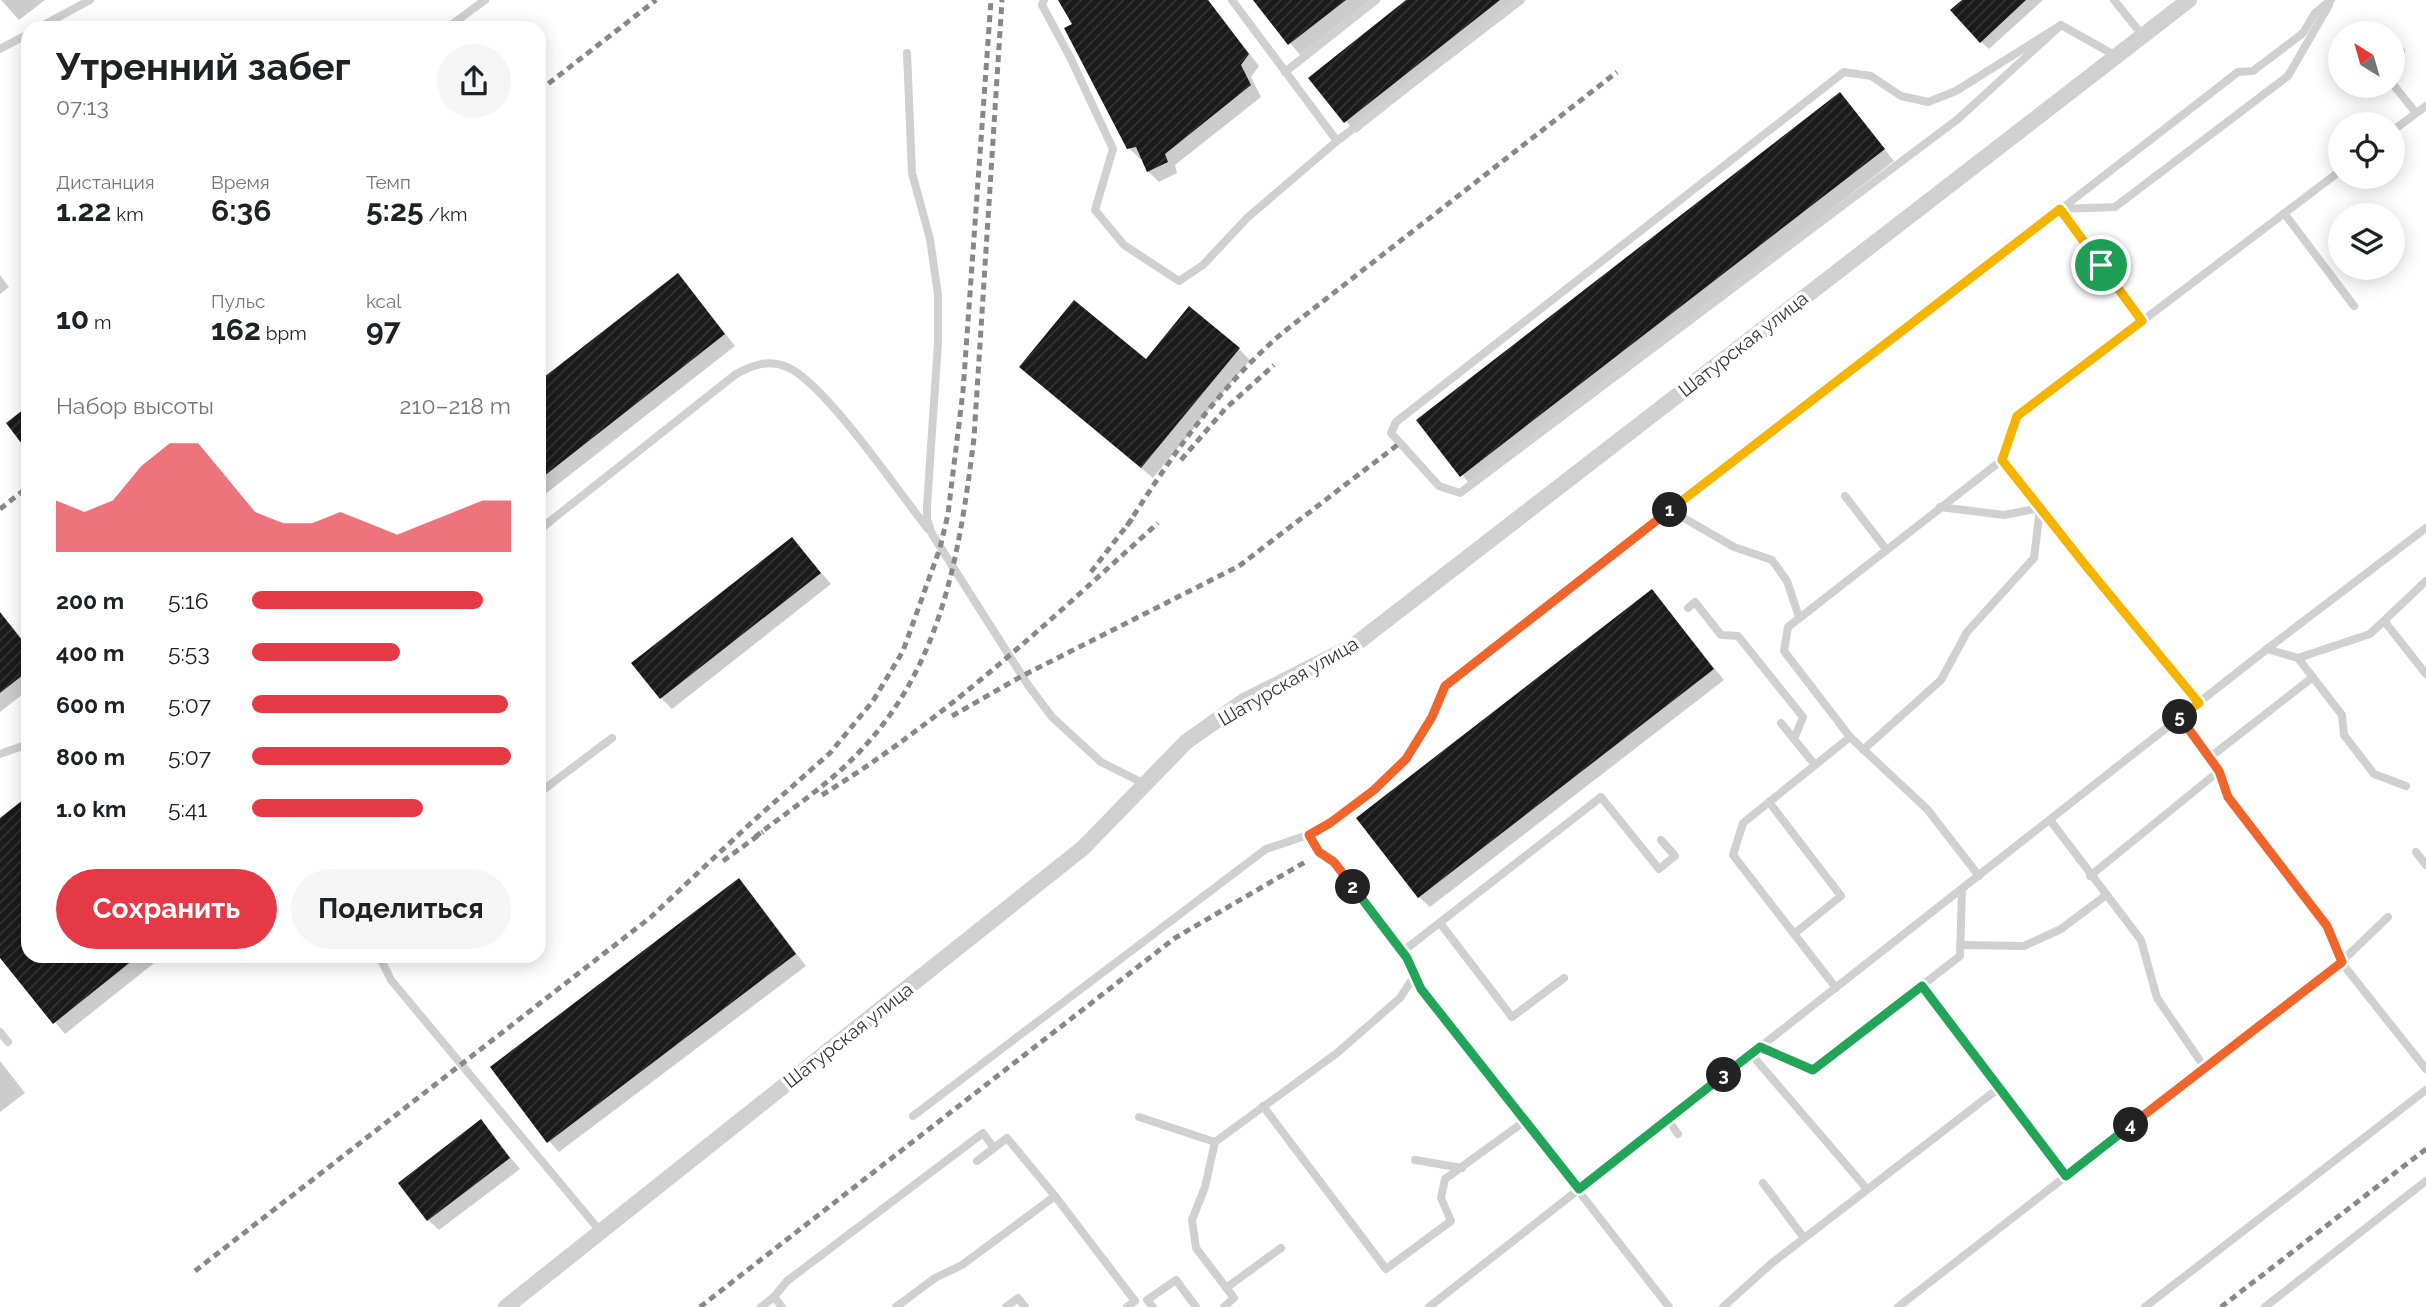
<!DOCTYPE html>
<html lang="ru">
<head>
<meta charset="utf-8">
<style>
  :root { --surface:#fff; --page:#f6f6f6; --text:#202124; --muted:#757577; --accent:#e63946 }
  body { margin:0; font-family:Raleway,sans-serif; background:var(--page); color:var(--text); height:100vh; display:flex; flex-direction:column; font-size:26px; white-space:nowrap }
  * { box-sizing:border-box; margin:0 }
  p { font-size:23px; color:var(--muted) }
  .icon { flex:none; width:38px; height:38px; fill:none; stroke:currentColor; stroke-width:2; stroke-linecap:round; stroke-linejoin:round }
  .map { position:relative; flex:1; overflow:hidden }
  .side { position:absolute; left:21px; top:21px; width:525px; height:942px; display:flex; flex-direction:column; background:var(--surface); border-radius:21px; box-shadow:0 4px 18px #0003 }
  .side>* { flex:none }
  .needle { width:46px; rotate:323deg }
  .fabs { position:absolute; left:2328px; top:21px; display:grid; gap:14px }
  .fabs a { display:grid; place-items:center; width:77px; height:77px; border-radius:50%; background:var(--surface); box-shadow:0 4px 18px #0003; font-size:35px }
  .pin { position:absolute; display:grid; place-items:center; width:60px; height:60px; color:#fff; margin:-30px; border:4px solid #fff; border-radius:50%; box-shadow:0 2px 7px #0007 }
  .km { position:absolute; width:35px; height:35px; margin:-18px; border-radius:50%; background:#222; color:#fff; font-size:19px; line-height:35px; text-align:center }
  .round { display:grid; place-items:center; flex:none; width:74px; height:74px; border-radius:37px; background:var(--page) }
  .overview { display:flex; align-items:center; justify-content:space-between; height:119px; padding:0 35px }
  h1 { font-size:38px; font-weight:700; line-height:52px }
  .stats { display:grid; grid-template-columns:repeat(3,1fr); gap:10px; height:119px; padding:7px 35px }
  .stats div { display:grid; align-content:center }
  .stats b { font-size:30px; font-weight:700 }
  .stats small { font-size:19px; font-weight:400 }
  .stats p { font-size:19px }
  .chart { height:196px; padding:14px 35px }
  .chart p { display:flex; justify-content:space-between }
  .chart svg { width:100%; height:126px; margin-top:7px; fill:var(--accent); opacity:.7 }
  .action { display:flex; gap:14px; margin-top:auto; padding:14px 35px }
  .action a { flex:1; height:80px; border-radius:42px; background:var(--accent); color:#fff; font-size:28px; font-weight:700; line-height:80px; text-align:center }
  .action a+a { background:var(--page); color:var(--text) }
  ul { padding:0 35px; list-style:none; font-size:23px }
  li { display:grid; grid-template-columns:112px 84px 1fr; align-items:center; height:52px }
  li i { height:18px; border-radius:9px; background:var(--accent) }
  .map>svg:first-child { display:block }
  .shadow { fill:#0003 }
  .building { fill:url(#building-hatch) }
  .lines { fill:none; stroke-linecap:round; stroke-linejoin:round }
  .service { stroke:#d0d0d0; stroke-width:8 }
  .minor { stroke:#d0d0d0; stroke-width:16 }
  .rail { stroke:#888; stroke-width:5; stroke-dasharray:7 5; stroke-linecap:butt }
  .split-1-casing { stroke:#fff; stroke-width:14 }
  .split-2-casing { stroke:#fff; stroke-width:14 }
  .split-3-casing { stroke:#fff; stroke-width:14 }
  .split-4-casing { stroke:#fff; stroke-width:14 }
  .split-5-casing { stroke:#fff; stroke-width:14 }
  .split-6-casing { stroke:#fff; stroke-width:14 }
  .split-1 { stroke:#f5b400; stroke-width:9 }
  .split-2 { stroke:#f0652b; stroke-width:9 }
  .split-3 { stroke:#22a559; stroke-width:9 }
  .split-4 { stroke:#22a559; stroke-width:9 }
  .split-5 { stroke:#f0652b; stroke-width:9 }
  .split-6 { stroke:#f5b400; stroke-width:9 }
  .labels { text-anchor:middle; stroke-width:7; stroke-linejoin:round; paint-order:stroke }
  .street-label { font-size:19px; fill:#333; stroke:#fff }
</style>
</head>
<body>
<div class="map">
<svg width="2426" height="1307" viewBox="0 0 2426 1307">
  <defs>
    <pattern id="building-hatch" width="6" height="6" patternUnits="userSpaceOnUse" patternTransform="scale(1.75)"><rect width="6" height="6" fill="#1a1a1a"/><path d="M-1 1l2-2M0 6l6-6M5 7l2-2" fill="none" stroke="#333"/></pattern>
  </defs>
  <rect width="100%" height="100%" fill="#fff"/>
  <g class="shadow">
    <polygon points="1,0 45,0 19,20"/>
    <polygon points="1060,0 1208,0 1259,66 1251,77 1261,97 1175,165 1177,173 1159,182 1148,171 1143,158 1140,159 1129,148 1074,25"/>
    <polygon points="1255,0 1370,0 1300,55"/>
    <polygon points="1409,0 1524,0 1356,133 1310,78"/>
    <polygon points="1964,0 2043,0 1989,49 1981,42"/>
    <polygon points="1840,94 1894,161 1472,487 1419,420"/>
    <polygon points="0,275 9,287 0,294"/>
    <polygon points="688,286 735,346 539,499 539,384"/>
    <polygon points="1239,349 1250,360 1153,478 1021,367 1146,361"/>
    <polygon points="792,539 831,584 672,709 661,698"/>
    <polygon points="1652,591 1724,680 1430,907 1419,897"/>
    <polygon points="0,616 12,626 28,647 28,690 0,712"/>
    <polygon points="28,798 28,956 163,956 65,1034 0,955 0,820"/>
    <polygon points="738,880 749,891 806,966 559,1152 549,1141"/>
    <polygon points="0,1061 25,1093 0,1112"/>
    <polygon points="481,1122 520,1169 439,1230 428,1220"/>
  </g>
  <g class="building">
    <polygon points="1058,0 1208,0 1249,54 1241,65 1251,85 1165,154 1168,162 1147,172 1136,147 1127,149 1064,28 1072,24"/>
    <polygon points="1253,0 1346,0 1288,45"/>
    <polygon points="1406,0 1500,0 1344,123 1308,78"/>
    <polygon points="1962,0 2026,0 1980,43 1950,10"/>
    <polygon points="1840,92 1885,149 1460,477 1416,420"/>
    <polygon points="678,273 725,334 539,480 539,381"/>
    <polygon points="1074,300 1146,359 1189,306 1240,348 1141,468 1019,367"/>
    <polygon points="28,406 28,452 6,423"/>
    <polygon points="792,537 821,573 660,699 631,663"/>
    <polygon points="1652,589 1714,669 1418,898 1356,818"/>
    <polygon points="0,612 28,648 28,671 0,693"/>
    <polygon points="28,796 28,956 138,956 53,1024 0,958 0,818"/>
    <polygon points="739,878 796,954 547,1143 490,1067"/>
    <polygon points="481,1119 510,1158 427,1221 398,1183"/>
  </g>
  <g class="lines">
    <g class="service">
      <polyline points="1044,0 1042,5 1070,57 1113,149 1095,210 1124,245 1179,281 1203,265 1247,218 1337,141"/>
      <polyline points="1232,0 1337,141 1521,0"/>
      <polyline points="2114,0 2143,36"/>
      <polyline points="2061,25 1956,91 1928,102 1901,96 1871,76 1844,72 1396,422 1391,433 1439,486 1460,493 1958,119 2061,25 2116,56"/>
      <polyline points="38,28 90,0"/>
      <polyline points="447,28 485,0"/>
      <polyline points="0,49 28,34"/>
      <polyline points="907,53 912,173 930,239 938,295 938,343 927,506 927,519 932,534 1028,685 1052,717 1101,762 1145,784"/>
      <polyline points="2392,57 2401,51"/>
      <polyline points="1285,72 1376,0"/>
      <polyline points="2392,83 2416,113"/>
      <polyline points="2392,131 2426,106"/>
      <polyline points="2284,213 2354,306"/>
      <polyline points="2142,321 2060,209 2115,207 2288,76 2329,5"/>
      <polyline points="2002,460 2086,567 2199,703"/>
      <polyline points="1845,496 1886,549"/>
      <polyline points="1670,510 1734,547 1772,560 1787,581 1799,617"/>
      <path d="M539,530L736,374C753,365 768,359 787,367C825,383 899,493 928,529"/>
      <polyline points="1688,608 1695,602 1721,635 1738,636 1803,717 1794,739 1815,765"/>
      <polyline points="2385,622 2426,674"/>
      <polyline points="2267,649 2298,658 2370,634 2426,581"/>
      <polyline points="2298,658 2342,715 2344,735 2374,774 2406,786"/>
      <polyline points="2179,718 2219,771 2228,797 2327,926 2341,962 2426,1069"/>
      <polyline points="1781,723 1794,739"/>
      <polyline points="1863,750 1941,680 1967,632 2034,558 2040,508 2004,515 1940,507"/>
      <polyline points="0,754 28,744"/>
      <polyline points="2209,758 2313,677"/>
      <polyline points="539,793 612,738"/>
      <polyline points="1769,802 1841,896 1794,934"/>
      <polyline points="2050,820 2141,940 2157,998 2205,1068"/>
      <polyline points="1309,835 1319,852 1334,862 1407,959 1421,989 1669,1307"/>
      <polyline points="2416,852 2426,865"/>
      <polyline points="1979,876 1927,809 1850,737 1784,651 1788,627 2002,460 2017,416 2340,171"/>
      <polyline points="2090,876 2219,771"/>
      <polyline points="1440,923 1512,1017 1564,978"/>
      <polyline points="1960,945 2024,946 2061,929 2105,896"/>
      <polyline points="1402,952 1601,797 1659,869 1675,856 1661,840"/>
      <polyline points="379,956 391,980 601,1232"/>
      <polyline points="1922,986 2066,1176"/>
      <polyline points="1836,988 1733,855 1743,823 1850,737"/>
      <polyline points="0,1032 8,1042"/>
      <polyline points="1760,1047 1813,1070 1960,956 1962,889"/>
      <polyline points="1751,1054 1867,1189"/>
      <polyline points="1263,1106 1386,1269 1451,1221 1441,1198 1445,1179 1525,1121"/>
      <polyline points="913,1116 1266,849 1317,832 1374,790 1407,759 1432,717 1445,686 2238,72 2253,71 2303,33 2315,13 2331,0"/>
      <polyline points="1139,1117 1215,1142 1337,1053 1400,998 1415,975"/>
      <polyline points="1668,1120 1678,1134"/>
      <polyline points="1215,1142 1205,1187 1192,1220 1196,1248 1234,1298 1224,1307"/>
      <polyline points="1415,1160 1462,1168"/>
      <polyline points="1763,1183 1804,1238"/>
      <polyline points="1055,1196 1135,1301 1127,1307"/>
      <polyline points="1226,1288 1281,1248"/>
      <polyline points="774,1297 787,1281 983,1133 994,1148"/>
      <polyline points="761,1307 774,1297 782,1307"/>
      <polyline points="896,1307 935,1278 962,1265 1055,1196 1007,1138 977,1161"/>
      <polyline points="1006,1307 1018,1298 1025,1307"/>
      <polyline points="1153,1307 1147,1300 1176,1280 1196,1307"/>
      <polyline points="1429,1307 2267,649 2426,528"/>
      <polyline points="1723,1307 1772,1263 1999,1088"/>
      <polyline points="1898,1307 2341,962 2388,917"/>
      <polyline points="2145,1307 2426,1090"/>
      <polyline points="2265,1307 2426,1181"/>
    </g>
    <polyline class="minor" points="506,1307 1083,848 1186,742 1244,701 1353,646 2189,0"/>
    <g class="rail">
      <polyline points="539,91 656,0"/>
      <polyline points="1181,460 1225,409 1274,365"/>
      <polyline points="0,509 28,487"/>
      <path d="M1127,526C1172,455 1218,389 1281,334L1617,72"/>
      <polyline points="1091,572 1132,519"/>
      <polyline points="952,716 1022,676 1239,566 1400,443"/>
      <path d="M822,795C946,719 1050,620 1158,523"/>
      <path d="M755,837C791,809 831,783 862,749C943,663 960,550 974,438L1002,0"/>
      <polyline points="723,861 763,832"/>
      <polyline points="195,1271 651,917 752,822 830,753 873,701 903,651 940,548 948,514 963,391 991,0"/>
      <polyline points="700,1307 1175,938 1305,862"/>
      <polyline points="2221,1307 2426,1149"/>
    </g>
  </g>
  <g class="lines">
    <defs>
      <polyline id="split-1" points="1670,510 2060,209 2101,265"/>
      <polyline id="split-2" points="1353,887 1334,862 1319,852 1309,835 1330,823 1374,790 1406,759 1432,717 1445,686 1670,510"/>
      <polyline id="split-3" points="1353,887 1407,958 1421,989 1579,1189 1724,1075"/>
      <polyline id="split-4" points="1724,1075 1760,1047 1813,1070 1922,986 2066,1176 2131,1125"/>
      <polyline id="split-5" points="2131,1125 2342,962 2327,926 2228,797 2219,771 2180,717"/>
      <polyline id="split-6" points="2101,265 2142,321 2017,416 2002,460 2086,566 2199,703 2180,717"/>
    </defs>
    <use href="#split-1" class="split-1-casing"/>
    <use href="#split-2" class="split-2-casing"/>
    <use href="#split-3" class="split-3-casing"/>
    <use href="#split-4" class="split-4-casing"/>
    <use href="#split-5" class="split-5-casing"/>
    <use href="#split-6" class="split-6-casing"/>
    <use href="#split-1" class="split-1"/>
    <use href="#split-2" class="split-2"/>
    <use href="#split-3" class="split-3"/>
    <use href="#split-4" class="split-4"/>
    <use href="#split-5" class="split-5"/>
    <use href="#split-6" class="split-6"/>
  </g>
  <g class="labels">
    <g class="street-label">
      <text transform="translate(1743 344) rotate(-38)" y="7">Шатурская улица</text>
      <text transform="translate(1288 681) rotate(-30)" y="7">Шатурская улица</text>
      <text transform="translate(848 1035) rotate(-38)" y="7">Шатурская улица</text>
    </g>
  </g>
</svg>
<div class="fabs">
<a><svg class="needle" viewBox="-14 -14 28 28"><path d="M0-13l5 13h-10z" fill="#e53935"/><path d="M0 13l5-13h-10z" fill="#757577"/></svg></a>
<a><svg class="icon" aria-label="locate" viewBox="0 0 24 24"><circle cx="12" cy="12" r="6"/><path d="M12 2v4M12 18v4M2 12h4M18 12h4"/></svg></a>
<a><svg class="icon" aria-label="layers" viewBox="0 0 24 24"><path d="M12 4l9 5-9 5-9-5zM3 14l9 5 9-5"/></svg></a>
</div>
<div class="pin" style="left:2101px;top:265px;background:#1e9e55"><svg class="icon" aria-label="arrive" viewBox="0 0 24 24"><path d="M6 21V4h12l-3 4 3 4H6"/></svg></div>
<b class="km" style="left:1670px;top:510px">1</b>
<b class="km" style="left:1353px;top:887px">2</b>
<b class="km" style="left:1724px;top:1075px">3</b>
<b class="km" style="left:2131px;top:1125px">4</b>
<b class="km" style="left:2180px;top:717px">5</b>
<section class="side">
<div class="overview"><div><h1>Утренний забег</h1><p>07:13</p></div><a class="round"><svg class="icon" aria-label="share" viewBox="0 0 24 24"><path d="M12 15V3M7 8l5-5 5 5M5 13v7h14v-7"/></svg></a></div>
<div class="stats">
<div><p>Дистанция</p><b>1.22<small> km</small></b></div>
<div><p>Время</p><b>6:36</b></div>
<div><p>Темп</p><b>5:25<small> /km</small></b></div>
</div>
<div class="stats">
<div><b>10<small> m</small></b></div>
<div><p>Пульс</p><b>162<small> bpm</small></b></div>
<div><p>kcal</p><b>97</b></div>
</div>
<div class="chart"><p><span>Набор высоты</span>210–218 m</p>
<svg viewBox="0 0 160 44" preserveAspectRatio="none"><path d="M0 44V26L10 30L20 26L30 14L40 6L50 6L60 18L70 30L80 34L90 34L100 30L110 34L120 38L130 34L140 30L150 26L160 26V44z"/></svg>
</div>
<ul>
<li><b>200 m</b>5:16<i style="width:89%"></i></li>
<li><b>400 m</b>5:53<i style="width:57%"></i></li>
<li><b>600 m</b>5:07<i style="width:99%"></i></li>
<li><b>800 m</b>5:07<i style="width:100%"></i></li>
<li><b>1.0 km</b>5:41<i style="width:66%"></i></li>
</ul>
<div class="action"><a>Сохранить</a><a>Поделиться</a></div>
</section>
</div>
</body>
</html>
